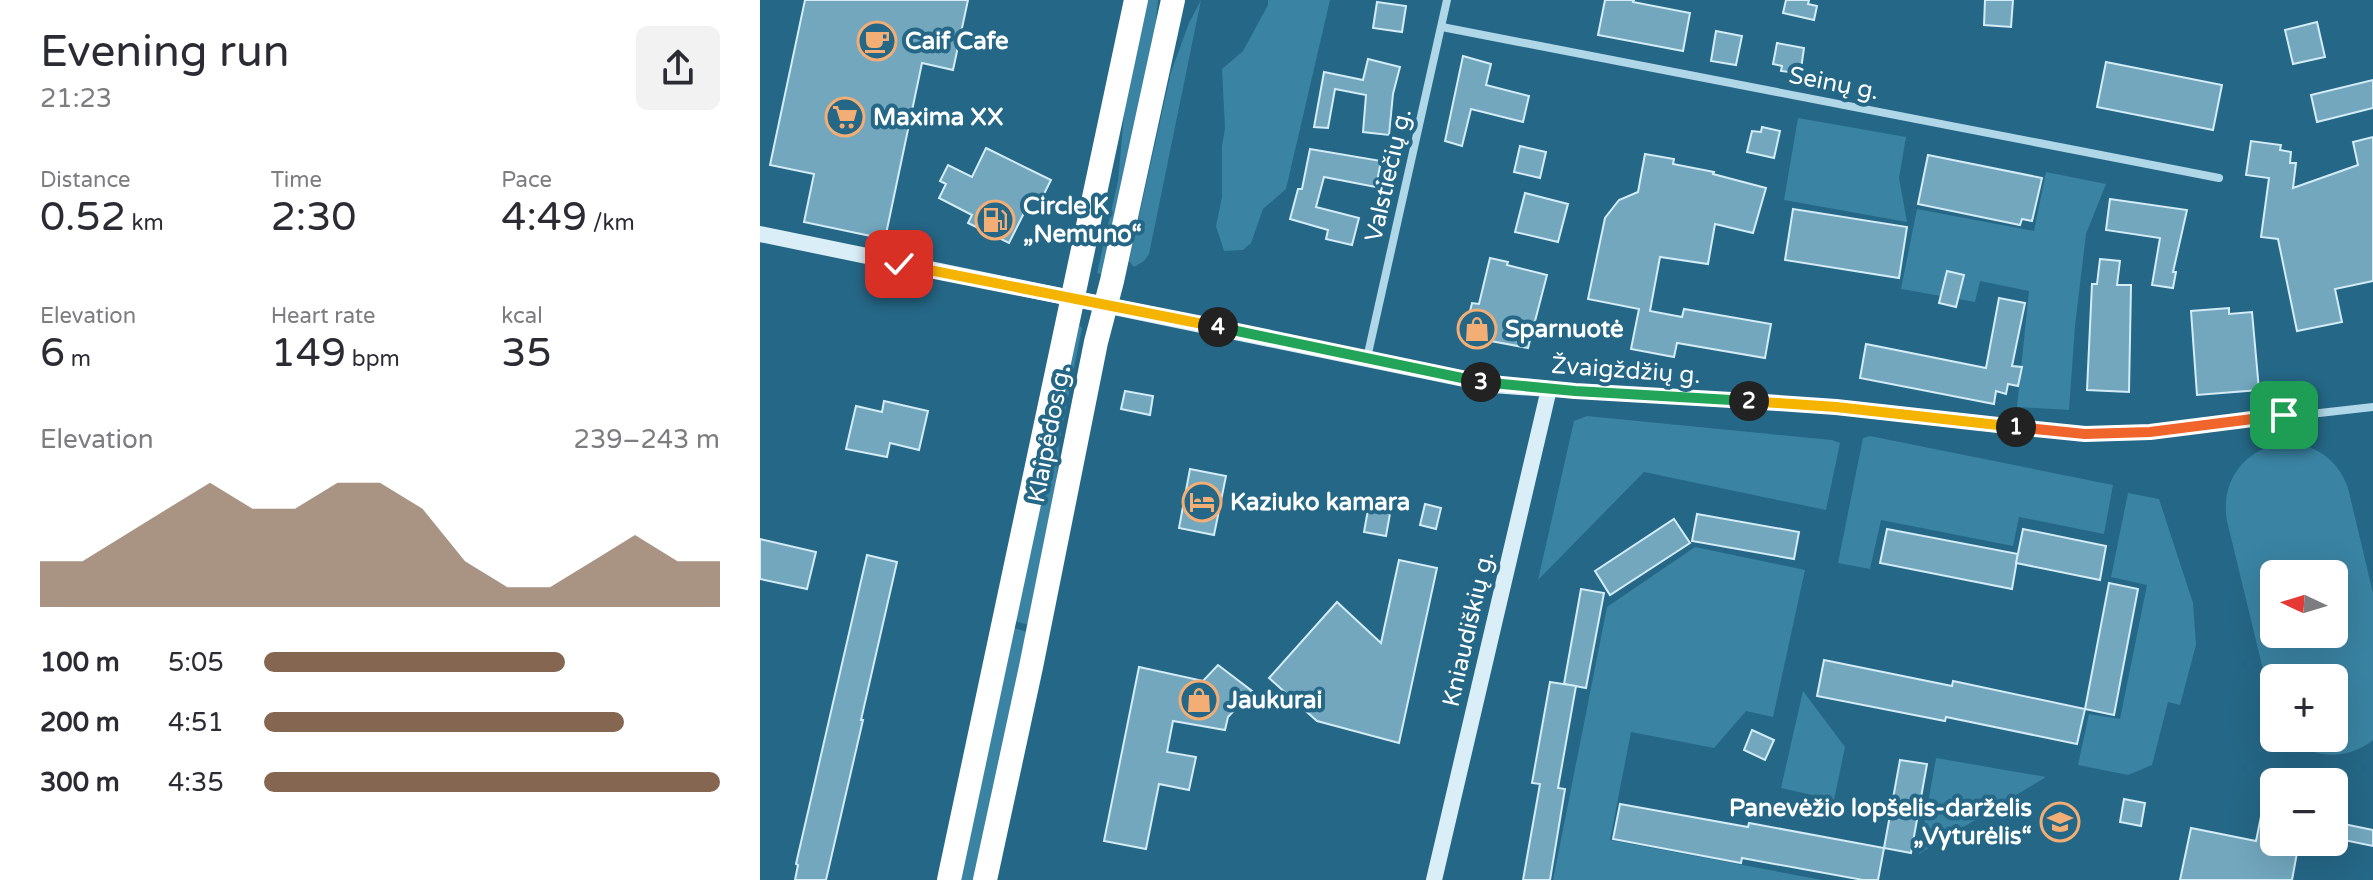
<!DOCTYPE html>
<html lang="en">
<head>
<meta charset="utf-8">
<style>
  :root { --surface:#fff; --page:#f2f2f3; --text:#2b2b33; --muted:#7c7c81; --accent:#856650 }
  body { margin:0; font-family:"Varela Round",sans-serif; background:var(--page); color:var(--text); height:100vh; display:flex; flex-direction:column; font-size:30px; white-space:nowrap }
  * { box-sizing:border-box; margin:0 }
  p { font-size:26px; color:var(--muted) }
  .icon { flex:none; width:44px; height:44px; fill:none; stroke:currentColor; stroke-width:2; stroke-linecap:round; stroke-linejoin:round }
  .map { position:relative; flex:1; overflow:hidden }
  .drawer { display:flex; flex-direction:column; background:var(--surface); width:760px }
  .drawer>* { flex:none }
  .needle { width:52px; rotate:274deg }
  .fabs { position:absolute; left:1500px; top:560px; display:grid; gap:16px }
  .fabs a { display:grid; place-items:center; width:88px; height:88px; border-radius:12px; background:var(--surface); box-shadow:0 8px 32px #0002; font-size:40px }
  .pin { position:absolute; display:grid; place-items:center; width:68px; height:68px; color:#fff; margin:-34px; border-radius:16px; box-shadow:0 4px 12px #0006 }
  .km { position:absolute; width:40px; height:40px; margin:-20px; border-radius:50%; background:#222; color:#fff; font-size:22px; line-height:40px; text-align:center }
  .round { display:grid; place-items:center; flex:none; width:84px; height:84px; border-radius:12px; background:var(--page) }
  .headline { display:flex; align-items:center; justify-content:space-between; height:136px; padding:0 40px }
  h1 { font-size:44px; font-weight:600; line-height:60px }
  .stats { display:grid; grid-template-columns:repeat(3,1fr); gap:12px; height:136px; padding:8px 40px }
  .stats div { display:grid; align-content:center }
  .stats b { font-size:40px; font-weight:600 }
  .stats small { font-size:22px; font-weight:400 }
  .stats p { font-size:22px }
  .chart { height:224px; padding:16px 40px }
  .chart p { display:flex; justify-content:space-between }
  .chart svg { width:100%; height:144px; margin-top:8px; fill:var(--accent); opacity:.7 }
  ul { padding:0 40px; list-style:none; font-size:26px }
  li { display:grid; grid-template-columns:128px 96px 1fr; align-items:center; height:60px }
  li i { height:20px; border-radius:10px; background:var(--accent) }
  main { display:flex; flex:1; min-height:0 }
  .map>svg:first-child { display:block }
  .green { fill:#3a83a2; fill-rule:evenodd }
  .building { fill:#72a7be; stroke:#d3ecf6; stroke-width:2 }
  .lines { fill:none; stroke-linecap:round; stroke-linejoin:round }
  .street { stroke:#b0d7e8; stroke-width:8 }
  .secondary { stroke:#daeef7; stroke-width:16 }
  .highway { stroke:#fff; stroke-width:24 }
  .split-1-casing { stroke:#fff; stroke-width:16 }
  .split-2-casing { stroke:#fff; stroke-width:16 }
  .split-3-casing { stroke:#fff; stroke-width:16 }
  .split-4-casing { stroke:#fff; stroke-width:16 }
  .split-5-casing { stroke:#fff; stroke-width:16 }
  .split-1 { stroke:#f0652b; stroke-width:10 }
  .split-2 { stroke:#f5b400; stroke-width:10 }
  .split-3 { stroke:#22a559; stroke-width:10 }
  .split-4 { stroke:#22a559; stroke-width:10 }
  .split-5 { stroke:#f5b400; stroke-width:10 }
  .labels { text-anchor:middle; stroke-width:8; stroke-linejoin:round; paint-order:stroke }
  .poi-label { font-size:24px; font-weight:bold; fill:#fff; stroke:#256786; text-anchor:start }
  .street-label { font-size:24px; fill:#fff; stroke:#256786 }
</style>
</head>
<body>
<main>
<section class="drawer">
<div class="headline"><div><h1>Evening run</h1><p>21:23</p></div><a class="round"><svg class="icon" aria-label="share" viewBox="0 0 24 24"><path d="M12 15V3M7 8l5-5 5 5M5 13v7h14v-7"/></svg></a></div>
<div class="stats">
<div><p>Distance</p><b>0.52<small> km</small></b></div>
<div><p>Time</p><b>2:30</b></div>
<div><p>Pace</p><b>4:49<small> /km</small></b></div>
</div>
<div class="stats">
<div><p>Elevation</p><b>6<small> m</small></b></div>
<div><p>Heart rate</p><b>149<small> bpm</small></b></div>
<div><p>kcal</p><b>35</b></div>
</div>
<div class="chart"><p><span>Elevation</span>239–243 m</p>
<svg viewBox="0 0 160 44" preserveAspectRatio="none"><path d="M0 44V30L10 30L20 22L30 14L40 6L50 14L60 14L70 6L80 6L90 14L100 30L110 38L120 38L130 30L140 22L150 30L160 30V44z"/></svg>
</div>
<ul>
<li><b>100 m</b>5:05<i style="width:66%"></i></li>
<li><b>200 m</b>4:51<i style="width:79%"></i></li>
<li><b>300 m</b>4:35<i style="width:100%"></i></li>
</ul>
</section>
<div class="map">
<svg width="1613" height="880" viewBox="0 0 1613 880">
  <rect width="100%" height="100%" fill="#256786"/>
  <g class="green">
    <polygon points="388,0 398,0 393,50 344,275 337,273 358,181 365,104"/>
    <polygon points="441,0 389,254 384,261 374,267 369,261 411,72 429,23"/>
    <polygon points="508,0 570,0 526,189 503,209 491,243 483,250 464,251 456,226 462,197 462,146 465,128 462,69 483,51 508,5"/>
    <polygon points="1038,118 1146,137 1139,178 1147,222 1024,200"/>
    <polygon points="1286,172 1346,184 1326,234 1315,326 1309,410 1257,407 1269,291 1220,281 1215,302 1141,289 1157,209 1274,231"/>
    <polygon points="319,325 322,328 300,438 294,508 269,625 254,621"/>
    <polygon points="827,416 1072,440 1080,443 1066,510 884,472 778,580 814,421"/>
    <polygon points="1110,436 1353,485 1344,534 1259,517 1253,546 1121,520 1110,569 1078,563 1103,438"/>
    <path d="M1524,443C1554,443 1578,459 1588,488L1613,593V740C1588,760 1554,760 1530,738H1574V678H1514V715L1467,521C1460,481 1484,449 1524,443ZM1514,574H1574V634H1514Z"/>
    <polygon points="1368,493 1399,499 1433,603 1436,645 1420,705 1408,702 1392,765 1368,775 1318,765 1329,714 1360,719 1387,585 1351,577"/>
    <polygon points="935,547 1045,570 1013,717 986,711 954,748 871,732 850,840 1062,880 793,880 847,607"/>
    <polygon points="253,628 268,632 214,880 199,880"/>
    <polygon points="1043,691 1085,747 1074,800 1021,788"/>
    <polygon points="1176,758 1286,777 1159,854"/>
  </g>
  <g class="building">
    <polygon points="45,0 208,0 193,70 162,63 125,239 44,222 54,174 10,165"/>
    <polygon points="845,0 874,0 873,2 930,13 923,51 838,35"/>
    <polygon points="1026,0 1049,0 1048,4 1057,6 1054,20 1023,13"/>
    <polygon points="1225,0 1253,0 1251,27 1224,25"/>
    <polygon points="617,2 646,6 642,32 613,28"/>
    <polygon points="1557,22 1565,57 1533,64 1525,30"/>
    <polygon points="956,31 982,36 976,65 951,61"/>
    <polygon points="1017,43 1044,48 1041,69 1037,68 1036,73 1021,71 1022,66 1013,64"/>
    <polygon points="703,56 731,64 726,85 769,96 763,122 711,109 702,146 685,141"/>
    <polygon points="608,59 640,67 633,94 629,135 603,132 606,95 575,89 568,128 554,127 564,72 603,80"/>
    <polygon points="1346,62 1462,85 1453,130 1337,107"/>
    <polygon points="1613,80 1613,108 1557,122 1551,95"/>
    <polygon points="1002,127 1020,131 1014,158 987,152 992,131 1001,132"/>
    <polygon points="1613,137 1613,281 1575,289 1582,322 1537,331 1518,239 1501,237 1509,178 1486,175 1491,141 1521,145 1520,150 1531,152 1530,163 1536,163 1533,188 1598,165 1593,142"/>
    <polygon points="760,146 786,152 780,178 754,172"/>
    <polygon points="226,148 291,180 279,204 271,199 249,243 208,223 212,215 179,198 186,184 180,181 188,165 212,177"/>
    <polygon points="550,149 621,161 616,187 564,177 556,207 599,218 592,245 566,239 568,230 530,219 538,189 542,189"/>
    <polygon points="885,154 914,159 913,164 954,172 953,174 1006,188 993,233 955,224 948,264 900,257 890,311 922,317 924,309 1011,324 1005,358 917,343 914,357 871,349 879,309 828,299 845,218 859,200 878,192"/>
    <polygon points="1168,155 1282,178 1272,221 1262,219 1260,225 1158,204"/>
    <polygon points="765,193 808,204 798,242 755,232"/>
    <polygon points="1350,199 1427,210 1413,272 1416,272 1413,288 1392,285 1400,238 1346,230"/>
    <polygon points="1033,209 1147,227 1139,278 1025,260"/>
    <polygon points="730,258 748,262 747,265 787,275 768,348 704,336 712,303 719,304"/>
    <polygon points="1340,259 1360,261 1357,285 1371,285 1369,392 1327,390 1332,284 1337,284"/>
    <polygon points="1187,271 1204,275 1196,307 1179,303"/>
    <polygon points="1239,298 1265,303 1252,366 1262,367 1258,386 1248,384 1246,394 1236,391 1234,404 1100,378 1106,344 1226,368"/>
    <polygon points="1469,308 1469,314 1492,312 1499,390 1437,395 1431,311"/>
    <polygon points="365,391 393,396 390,415 361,409"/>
    <polygon points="124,401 168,411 159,450 130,443 127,457 86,449 96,406 122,412"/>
    <polygon points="430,469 466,476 454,535 419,528"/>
    <polygon points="609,504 631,508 626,536 604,532"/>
    <polygon points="665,504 681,508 676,529 660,525"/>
    <polygon points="937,514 1039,532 1034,559 932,541"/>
    <polygon points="914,519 930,543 850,595 835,571"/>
    <polygon points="1127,529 1258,554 1252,589 1120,563"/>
    <polygon points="1263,529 1346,546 1340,580 1256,563"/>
    <polygon points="0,539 56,552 47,589 0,579"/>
    <polygon points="107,555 137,562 101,720 103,720 66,880 35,880 38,865 36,864"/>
    <polygon points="639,560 677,568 639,743 557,721 509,678 577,602 621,643"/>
    <polygon points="1349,583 1378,589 1354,715 1325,709"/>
    <polygon points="821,589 844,593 826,688 804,684"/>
    <polygon points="1064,660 1192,686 1193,681 1325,709 1317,744 1186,717 1185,721 1057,696"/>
    <polygon points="458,665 492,691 468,717 465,730 413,721 407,752 436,757 429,790 399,784 386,849 344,841 379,667 443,681"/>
    <polygon points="790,682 816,686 798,788 805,789 790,880 763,880 780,784 772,783"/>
    <polygon points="992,730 1014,740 1005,760 984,750"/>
    <polygon points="1140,760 1167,764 1151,853 1124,848"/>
    <polygon points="1507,787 1514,788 1514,842 1539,842 1532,880 1420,880 1431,828 1496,841"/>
    <polygon points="1364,799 1385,803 1381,826 1360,822"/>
    <polygon points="860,804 988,827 989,823 1124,848 1118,880 1103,880 982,858 981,863 853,839"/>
    <polygon points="1574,822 1613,830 1613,846 1574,838"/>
  </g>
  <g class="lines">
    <g class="street">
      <polyline points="682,27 1459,178"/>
      <polyline points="607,358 687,0"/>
      <polyline points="789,389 1076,407 1325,434 1390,432 1613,407"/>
    </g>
    <polyline class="secondary" points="0,234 733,385 789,389 674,880"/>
    <g class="highway">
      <polyline points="189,880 376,0"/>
      <polyline points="225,880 271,667 336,342 352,281 413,0"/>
    </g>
  </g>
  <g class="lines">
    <defs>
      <polyline id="split-1" points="1256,427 1325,434 1390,432 1524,415"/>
      <polyline id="split-2" points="989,401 1076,407 1256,427"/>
      <polyline id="split-3" points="721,382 815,391 989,401"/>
      <polyline id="split-4" points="458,327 721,382"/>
      <polyline id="split-5" points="139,264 458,327"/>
    </defs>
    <use href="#split-1" class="split-1-casing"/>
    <use href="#split-2" class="split-2-casing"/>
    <use href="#split-3" class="split-3-casing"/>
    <use href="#split-4" class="split-4-casing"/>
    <use href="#split-5" class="split-5-casing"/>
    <use href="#split-1" class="split-1"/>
    <use href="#split-2" class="split-2"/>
    <use href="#split-3" class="split-3"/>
    <use href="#split-4" class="split-4"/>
    <use href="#split-5" class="split-5"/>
  </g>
  <defs>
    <symbol id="cafe-ring" viewBox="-11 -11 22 22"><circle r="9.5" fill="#256786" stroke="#f2ae74" stroke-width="1.5"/><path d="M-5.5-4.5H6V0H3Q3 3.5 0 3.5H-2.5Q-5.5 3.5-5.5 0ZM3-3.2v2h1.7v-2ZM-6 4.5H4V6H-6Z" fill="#f2ae74"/></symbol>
    <symbol id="supermarket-ring" viewBox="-11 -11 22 22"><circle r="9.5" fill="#256786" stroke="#f2ae74" stroke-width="1.5"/><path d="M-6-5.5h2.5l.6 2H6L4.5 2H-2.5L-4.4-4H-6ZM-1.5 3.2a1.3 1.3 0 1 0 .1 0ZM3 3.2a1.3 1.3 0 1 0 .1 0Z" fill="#f2ae74"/></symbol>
    <symbol id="fuel-ring" viewBox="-11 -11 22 22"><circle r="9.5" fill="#256786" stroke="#f2ae74" stroke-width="1.5"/><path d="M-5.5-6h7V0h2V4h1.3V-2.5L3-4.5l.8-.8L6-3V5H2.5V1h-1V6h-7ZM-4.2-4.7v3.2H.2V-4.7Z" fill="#f2ae74"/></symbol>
    <symbol id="shop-ring" viewBox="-11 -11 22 22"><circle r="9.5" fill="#256786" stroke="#f2ae74" stroke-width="1.5"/><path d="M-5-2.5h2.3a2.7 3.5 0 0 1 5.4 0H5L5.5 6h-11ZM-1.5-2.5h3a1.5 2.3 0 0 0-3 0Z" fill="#f2ae74"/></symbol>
    <symbol id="hotel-ring" viewBox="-11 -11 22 22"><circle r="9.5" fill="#256786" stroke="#f2ae74" stroke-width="1.5"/><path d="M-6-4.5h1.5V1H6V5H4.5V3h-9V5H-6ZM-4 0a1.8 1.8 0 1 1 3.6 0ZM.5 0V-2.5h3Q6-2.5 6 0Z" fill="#f2ae74"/></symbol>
    <symbol id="school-ring" viewBox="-11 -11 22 22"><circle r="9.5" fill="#256786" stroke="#f2ae74" stroke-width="1.5"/><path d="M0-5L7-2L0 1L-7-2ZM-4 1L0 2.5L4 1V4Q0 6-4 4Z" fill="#f2ae74"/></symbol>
  </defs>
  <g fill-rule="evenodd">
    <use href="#cafe-ring" x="95" y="19" width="44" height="44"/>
    <use href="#supermarket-ring" x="63" y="95" width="44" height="44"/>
    <use href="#fuel-ring" x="213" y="198" width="44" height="44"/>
    <use href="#shop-ring" x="695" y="307" width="44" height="44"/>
    <use href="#hotel-ring" x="420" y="480" width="44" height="44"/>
    <use href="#shop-ring" x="417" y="678" width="44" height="44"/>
    <use href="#school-ring" x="1278" y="800" width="44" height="44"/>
  </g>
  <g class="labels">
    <g class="poi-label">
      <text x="145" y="49">Caif Cafe</text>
      <text x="113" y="125">Maxima XX</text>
      <text x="263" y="214">Circle K<tspan x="263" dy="28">„Nemuno“</tspan></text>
      <text x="745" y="337">Sparnuotė</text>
      <text x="470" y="510">Kaziuko kamara</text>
      <text x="467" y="708">Jaukurai</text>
      <text x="1272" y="816" text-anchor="end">Panevėžio lopšelis-darželis<tspan x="1272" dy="28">„Vyturėlis“</tspan></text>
    </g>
    <g class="street-label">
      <text transform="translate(1074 83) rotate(11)" y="8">Seinų g.</text>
      <text transform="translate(628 175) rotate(-77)" y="8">Valstiečių g.</text>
      <text transform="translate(866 370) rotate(4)" y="8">Žvaigždžių g.</text>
      <text transform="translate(289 434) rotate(-79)" y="8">Klaipėdos g.</text>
      <text transform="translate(708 629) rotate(-77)" y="8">Kniaudiškių g.</text>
    </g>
  </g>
</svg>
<div class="fabs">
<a><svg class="needle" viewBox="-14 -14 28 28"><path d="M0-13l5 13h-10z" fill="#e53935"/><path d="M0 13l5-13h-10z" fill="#7c7c81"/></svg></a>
<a>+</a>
<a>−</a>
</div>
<div class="pin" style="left:1524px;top:415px;background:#1e9e55"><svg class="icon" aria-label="arrive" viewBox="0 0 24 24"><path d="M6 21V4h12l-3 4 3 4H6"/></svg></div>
<div class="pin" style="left:139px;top:264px;background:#d93025"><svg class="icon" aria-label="check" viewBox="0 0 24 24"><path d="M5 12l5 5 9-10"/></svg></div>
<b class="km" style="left:1256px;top:427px">1</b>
<b class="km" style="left:989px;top:401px">2</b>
<b class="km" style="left:721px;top:382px">3</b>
<b class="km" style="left:458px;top:327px">4</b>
</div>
</main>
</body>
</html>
